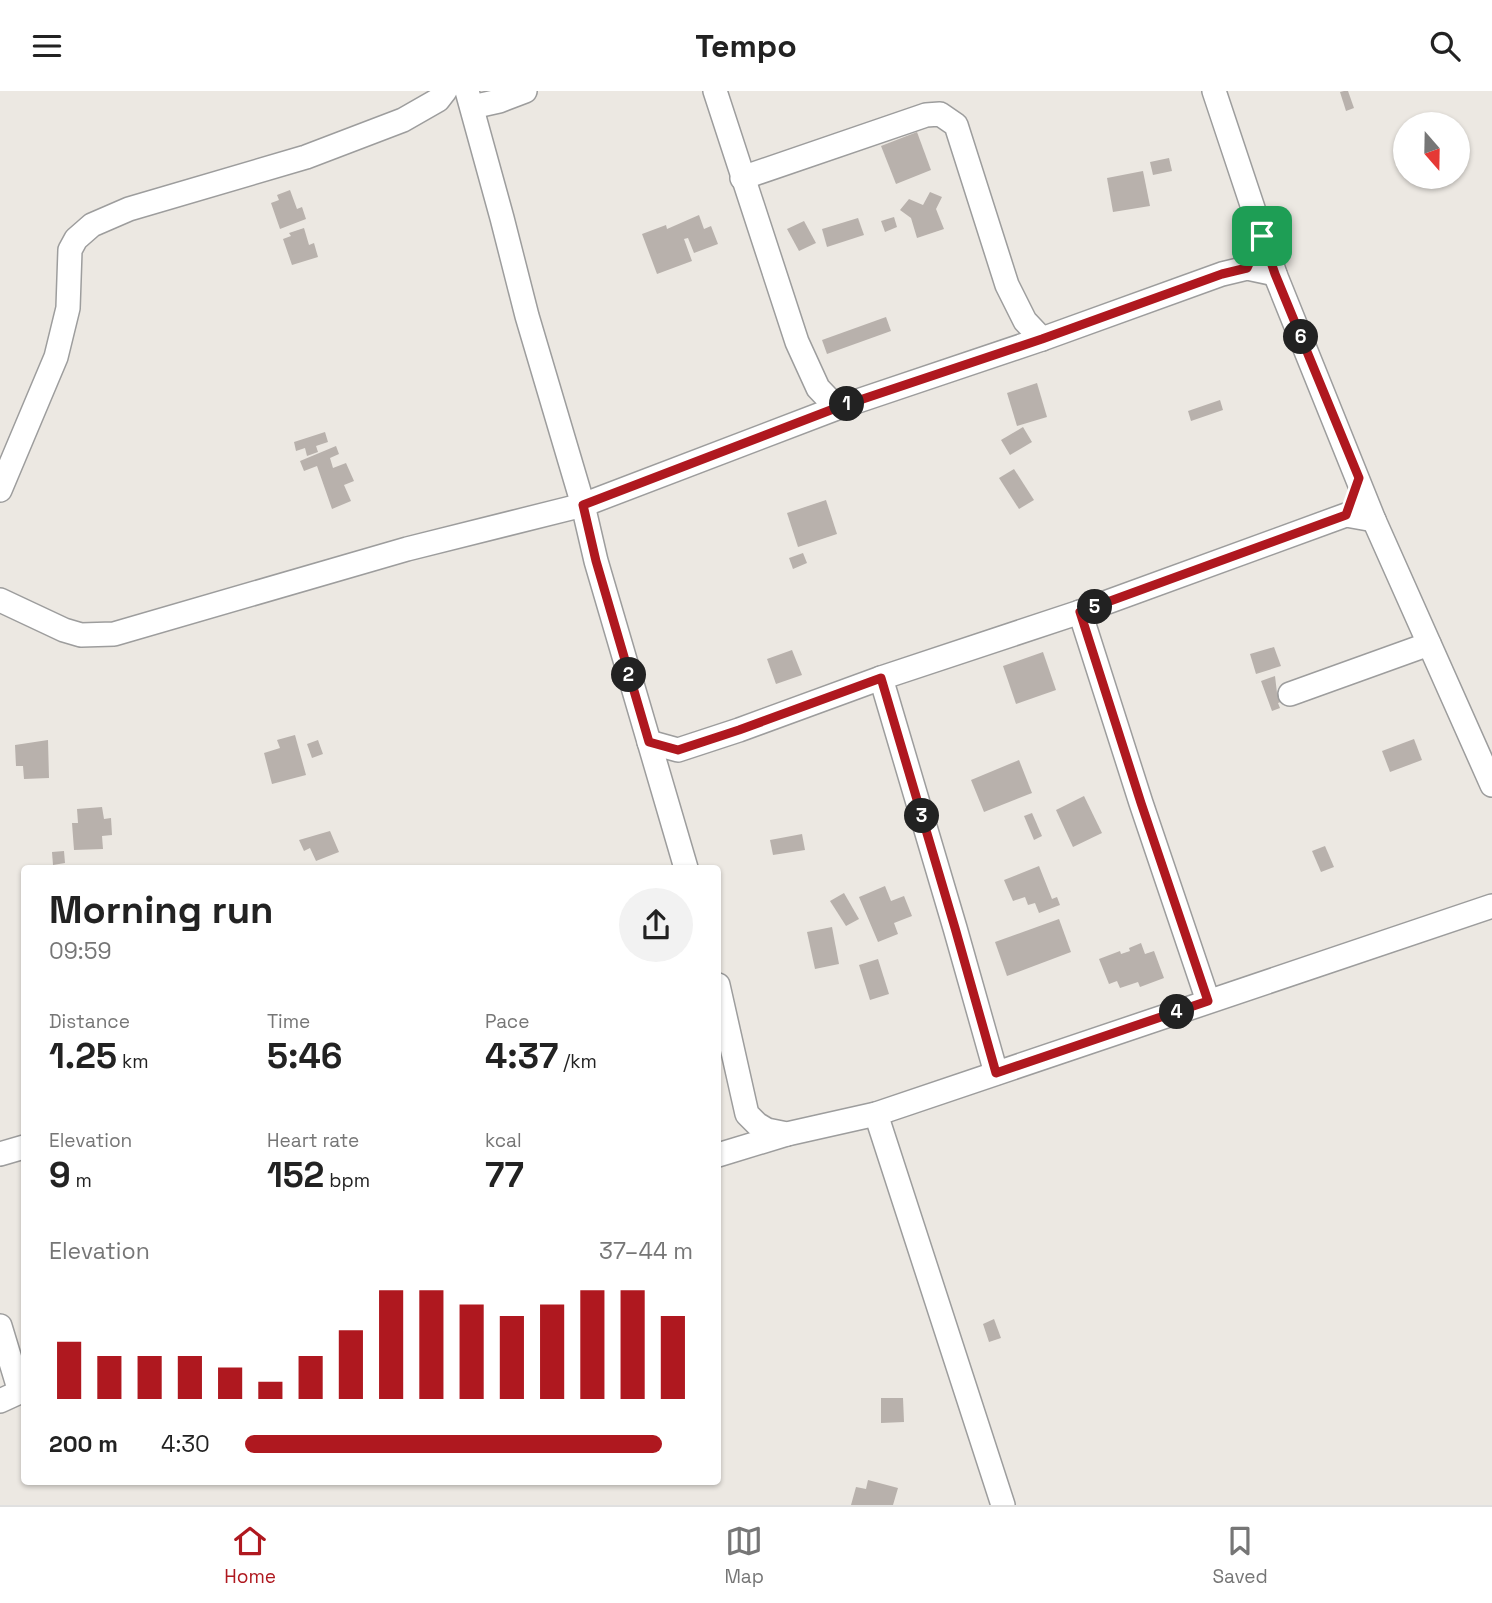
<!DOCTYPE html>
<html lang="en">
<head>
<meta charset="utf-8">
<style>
  :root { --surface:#fff; --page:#f2f2f2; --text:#222; --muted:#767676; --line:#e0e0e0; --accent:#af181f }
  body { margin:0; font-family:"Space Grotesk",sans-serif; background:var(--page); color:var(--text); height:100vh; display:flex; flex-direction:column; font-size:26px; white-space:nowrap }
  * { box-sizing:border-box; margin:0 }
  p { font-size:23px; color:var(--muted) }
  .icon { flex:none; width:38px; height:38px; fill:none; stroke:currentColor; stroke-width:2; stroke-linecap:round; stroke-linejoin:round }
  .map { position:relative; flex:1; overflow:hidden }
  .drawer { position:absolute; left:21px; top:774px; width:700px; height:620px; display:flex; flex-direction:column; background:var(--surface); border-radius:7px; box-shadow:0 2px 5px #0004 }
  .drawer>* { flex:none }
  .needle { width:46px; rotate:160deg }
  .buttons { position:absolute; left:1393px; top:21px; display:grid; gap:14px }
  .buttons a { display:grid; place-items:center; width:77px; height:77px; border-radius:50%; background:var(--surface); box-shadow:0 2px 5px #0004; font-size:35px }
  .pin { position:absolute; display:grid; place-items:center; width:60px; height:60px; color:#fff; margin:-30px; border-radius:14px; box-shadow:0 4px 10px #0006 }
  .km { position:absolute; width:35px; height:35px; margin:-18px; border-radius:50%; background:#222; color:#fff; font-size:19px; line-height:35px; text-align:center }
  .round { display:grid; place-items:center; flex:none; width:74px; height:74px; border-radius:37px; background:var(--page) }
  .summary { display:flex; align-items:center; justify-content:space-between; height:119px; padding:0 28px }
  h1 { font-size:38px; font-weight:700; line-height:52px }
  .metrics { display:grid; grid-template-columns:repeat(3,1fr); gap:10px; height:119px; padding:7px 28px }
  .metrics div { display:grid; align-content:center }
  .metrics b { font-size:35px; font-weight:700 }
  .metrics small { font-size:19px; font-weight:400 }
  .metrics p { font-size:19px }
  .chart { height:196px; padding:14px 28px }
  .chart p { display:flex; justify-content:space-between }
  .chart svg { width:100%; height:126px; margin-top:7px; stroke:var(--accent); stroke-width:6 }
  ul { padding:0 28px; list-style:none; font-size:23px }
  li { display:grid; grid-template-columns:112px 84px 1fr; align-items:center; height:52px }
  li i { height:18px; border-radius:9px; background:var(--accent) }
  header { display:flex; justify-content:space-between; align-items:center; height:91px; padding:0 28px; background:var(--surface); font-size:32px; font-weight:700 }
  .menu { display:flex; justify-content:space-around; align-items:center; height:98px; border-top:2px solid var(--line); background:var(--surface); font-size:19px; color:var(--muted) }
  .menu a { display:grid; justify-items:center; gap:4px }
  .menu .on { color:var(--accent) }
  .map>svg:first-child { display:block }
  .building { fill:#b8b1ac }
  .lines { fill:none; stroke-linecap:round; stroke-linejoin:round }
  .minor-casing { stroke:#9d9d9d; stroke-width:26 }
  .minor { stroke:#fff; stroke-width:23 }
  .route-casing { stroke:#fff; stroke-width:14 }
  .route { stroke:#af181f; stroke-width:9 }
</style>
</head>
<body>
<header><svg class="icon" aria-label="menu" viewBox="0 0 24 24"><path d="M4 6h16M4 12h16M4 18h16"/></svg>Tempo<svg class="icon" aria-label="search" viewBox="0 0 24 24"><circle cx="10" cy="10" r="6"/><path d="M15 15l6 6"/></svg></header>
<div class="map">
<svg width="1492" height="1414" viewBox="0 0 1492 1414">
  <rect width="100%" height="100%" fill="#ece8e2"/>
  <g class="building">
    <polygon points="1344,0 1348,0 1354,17 1346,20 1340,1"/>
    <polygon points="917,41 931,79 896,93 881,55"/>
    <polygon points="1169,67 1172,80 1153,84 1150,71"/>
    <polygon points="1143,80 1150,115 1113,121 1107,87"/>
    <polygon points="290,99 297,118 302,116 306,128 280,138 271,112 279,109 277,104"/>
    <polygon points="930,101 942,106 936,118 944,138 917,147 911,127 900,119 909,108 923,114"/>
    <polygon points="699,124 704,138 711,135 718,153 694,162 688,147 684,148 692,170 657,183 642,143 666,134 667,138"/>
    <polygon points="894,126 897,136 885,141 881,130"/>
    <polygon points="858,127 864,144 827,156 822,138"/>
    <polygon points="804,130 816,152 799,160 787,138"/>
    <polygon points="304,137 309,154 314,152 318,166 292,174 283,148 291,145 289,142"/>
    <polygon points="886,226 891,240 827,263 822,249"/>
    <polygon points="1037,292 1047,326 1017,335 1007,302"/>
    <polygon points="1220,309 1223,319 1191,330 1188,320"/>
    <polygon points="1023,336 1032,351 1010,364 1001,349"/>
    <polygon points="325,341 328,351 316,355 318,361 307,365 305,357 296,360 294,351"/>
    <polygon points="336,355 339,363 330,367 333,377 346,372 354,390 344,394 351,410 332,418 317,375 304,380 300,370"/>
    <polygon points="1014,378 1034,409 1019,418 999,387"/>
    <polygon points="826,409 837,443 798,456 787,422"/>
    <polygon points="803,462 807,472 793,478 789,467"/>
    <polygon points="1274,556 1281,575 1256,583 1250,563"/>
    <polygon points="792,559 802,584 776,593 767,568"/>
    <polygon points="1043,561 1056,599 1016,613 1003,575"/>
    <polygon points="1275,585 1277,602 1283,600 1286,609 1278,612 1280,617 1272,620 1261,590"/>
    <polygon points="295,644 306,684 272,693 264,662 280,657 277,649"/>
    <polygon points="1414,648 1422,669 1390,681 1382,660"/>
    <polygon points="48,649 49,687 24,688 23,675 16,675 15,654"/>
    <polygon points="318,649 323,663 312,667 307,653"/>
    <polygon points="1019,669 1032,702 984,721 971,689"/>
    <polygon points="1084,705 1102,742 1073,756 1056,719"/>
    <polygon points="102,716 104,728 111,727 112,744 102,745 103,758 74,759 72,732 78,732 77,718"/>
    <polygon points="1032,722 1042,745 1034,749 1024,725"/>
    <polygon points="330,740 339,761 316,770 310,757 304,760 299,749"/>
    <polygon points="802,743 805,759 773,764 770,749"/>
    <polygon points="1325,755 1334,776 1321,781 1312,760"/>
    <polygon points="64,760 65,772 53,774 52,761"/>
    <polygon points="1039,775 1052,808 1057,806 1060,814 1039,822 1035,812 1028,814 1025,806 1013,810 1004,789"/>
    <polygon points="885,795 891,810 904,805 912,825 894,832 898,843 878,851 859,806"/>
    <polygon points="844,802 859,828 846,835 830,810"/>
    <polygon points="1059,828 1071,861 1007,885 995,851"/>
    <polygon points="832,836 839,873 815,878 807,841"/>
    <polygon points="1141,852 1145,863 1154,860 1164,887 1140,896 1138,891 1120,897 1117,890 1109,893 1099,868 1120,860 1121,863 1130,860 1129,857"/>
    <polygon points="878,868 889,903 870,909 859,874"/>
    <polygon points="994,1228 1001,1247 989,1251 983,1233"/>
    <polygon points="881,1307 903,1307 904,1331 881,1332"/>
    <polygon points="868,1389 898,1397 893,1414 851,1414 856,1396 866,1398"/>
  </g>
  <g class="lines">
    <defs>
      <g id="minor">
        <polyline points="467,0 502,127 527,225 583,414 596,470 686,777"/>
        <polyline points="715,0 797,251 818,297 837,317"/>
        <polyline points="1214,0 1275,183 1374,429 1492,694"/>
        <polyline points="472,16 499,10 525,0"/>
        <polyline points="742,87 926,24 940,23 956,34 1007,194 1025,230 1042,248"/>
        <polyline points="0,399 56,266 68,217 70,159 76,148 92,134 129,118 306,66 403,29 438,9 445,0"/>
        <polyline points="0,509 64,539 81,544 114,543 407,458 583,414 837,317 1042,248 1222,183 1247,177 1275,183"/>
        <polyline points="1080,521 1141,712 1208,910"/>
        <polyline points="881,587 955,837 996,982"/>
        <polyline points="1290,603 1429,553"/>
        <polyline points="649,651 678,659 739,639 881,587 1080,521 1346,424 1374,429"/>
        <polyline points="718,894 747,1023 757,1033 767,1039 787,1043 876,1023 1492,815"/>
        <polyline points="876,1023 1003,1414"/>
        <polyline points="0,1063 24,1056"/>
        <polyline points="718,1064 787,1043"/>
        <polyline points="0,1235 20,1301"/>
        <polyline points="0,1310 24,1299"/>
      </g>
    </defs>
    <use href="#minor" class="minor-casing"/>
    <use href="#minor" class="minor"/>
  </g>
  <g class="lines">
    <defs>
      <polygon id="route" points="1262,145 1275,183 1359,387 1346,424 1080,521 1141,712 1208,910 996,982 955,837 881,587 739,639 678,659 649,651 596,470 583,414 836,317 1042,248 1222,183 1247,177"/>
    </defs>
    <use href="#route" class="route-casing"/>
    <use href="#route" class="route"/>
  </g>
</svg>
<div class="buttons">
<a><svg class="needle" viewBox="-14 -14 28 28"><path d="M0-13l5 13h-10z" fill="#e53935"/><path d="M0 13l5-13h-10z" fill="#767676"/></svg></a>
</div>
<div class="pin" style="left:1262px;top:145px;background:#1e9e55"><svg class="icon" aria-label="arrive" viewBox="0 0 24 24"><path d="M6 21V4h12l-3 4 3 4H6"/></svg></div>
<b class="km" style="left:847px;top:313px">1</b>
<b class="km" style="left:629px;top:584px">2</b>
<b class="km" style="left:922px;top:725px">3</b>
<b class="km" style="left:1177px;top:921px">4</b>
<b class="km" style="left:1095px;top:516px">5</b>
<b class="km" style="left:1301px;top:246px">6</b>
<section class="drawer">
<div class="summary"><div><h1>Morning run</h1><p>09:59</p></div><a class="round"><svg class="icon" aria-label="share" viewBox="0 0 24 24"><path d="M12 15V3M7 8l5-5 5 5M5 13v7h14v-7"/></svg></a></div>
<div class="metrics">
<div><p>Distance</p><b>1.25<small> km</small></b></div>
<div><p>Time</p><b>5:46</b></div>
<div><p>Pace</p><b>4:37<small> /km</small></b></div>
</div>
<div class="metrics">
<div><p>Elevation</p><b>9<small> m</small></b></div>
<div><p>Heart rate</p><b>152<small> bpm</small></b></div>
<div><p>kcal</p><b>77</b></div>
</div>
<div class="chart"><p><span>Elevation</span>37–44 m</p>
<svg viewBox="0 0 160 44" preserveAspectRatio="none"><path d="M5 44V24M15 44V29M25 44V29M35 44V29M45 44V33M55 44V38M65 44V29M75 44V20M85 44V6M95 44V6M105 44V11M115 44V15M125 44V11M135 44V6M145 44V6M155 44V15"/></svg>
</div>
<ul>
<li><b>200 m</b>4:30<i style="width:93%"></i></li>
</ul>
</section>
</div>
<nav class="menu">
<a class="on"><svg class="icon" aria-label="home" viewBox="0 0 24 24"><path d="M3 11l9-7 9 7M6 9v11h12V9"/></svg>Home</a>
<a><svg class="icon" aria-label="map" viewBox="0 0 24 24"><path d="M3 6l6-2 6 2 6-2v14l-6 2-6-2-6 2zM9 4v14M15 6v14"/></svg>Map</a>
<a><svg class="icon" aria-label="saved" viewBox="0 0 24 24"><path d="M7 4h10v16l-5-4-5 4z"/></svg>Saved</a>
</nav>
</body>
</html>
